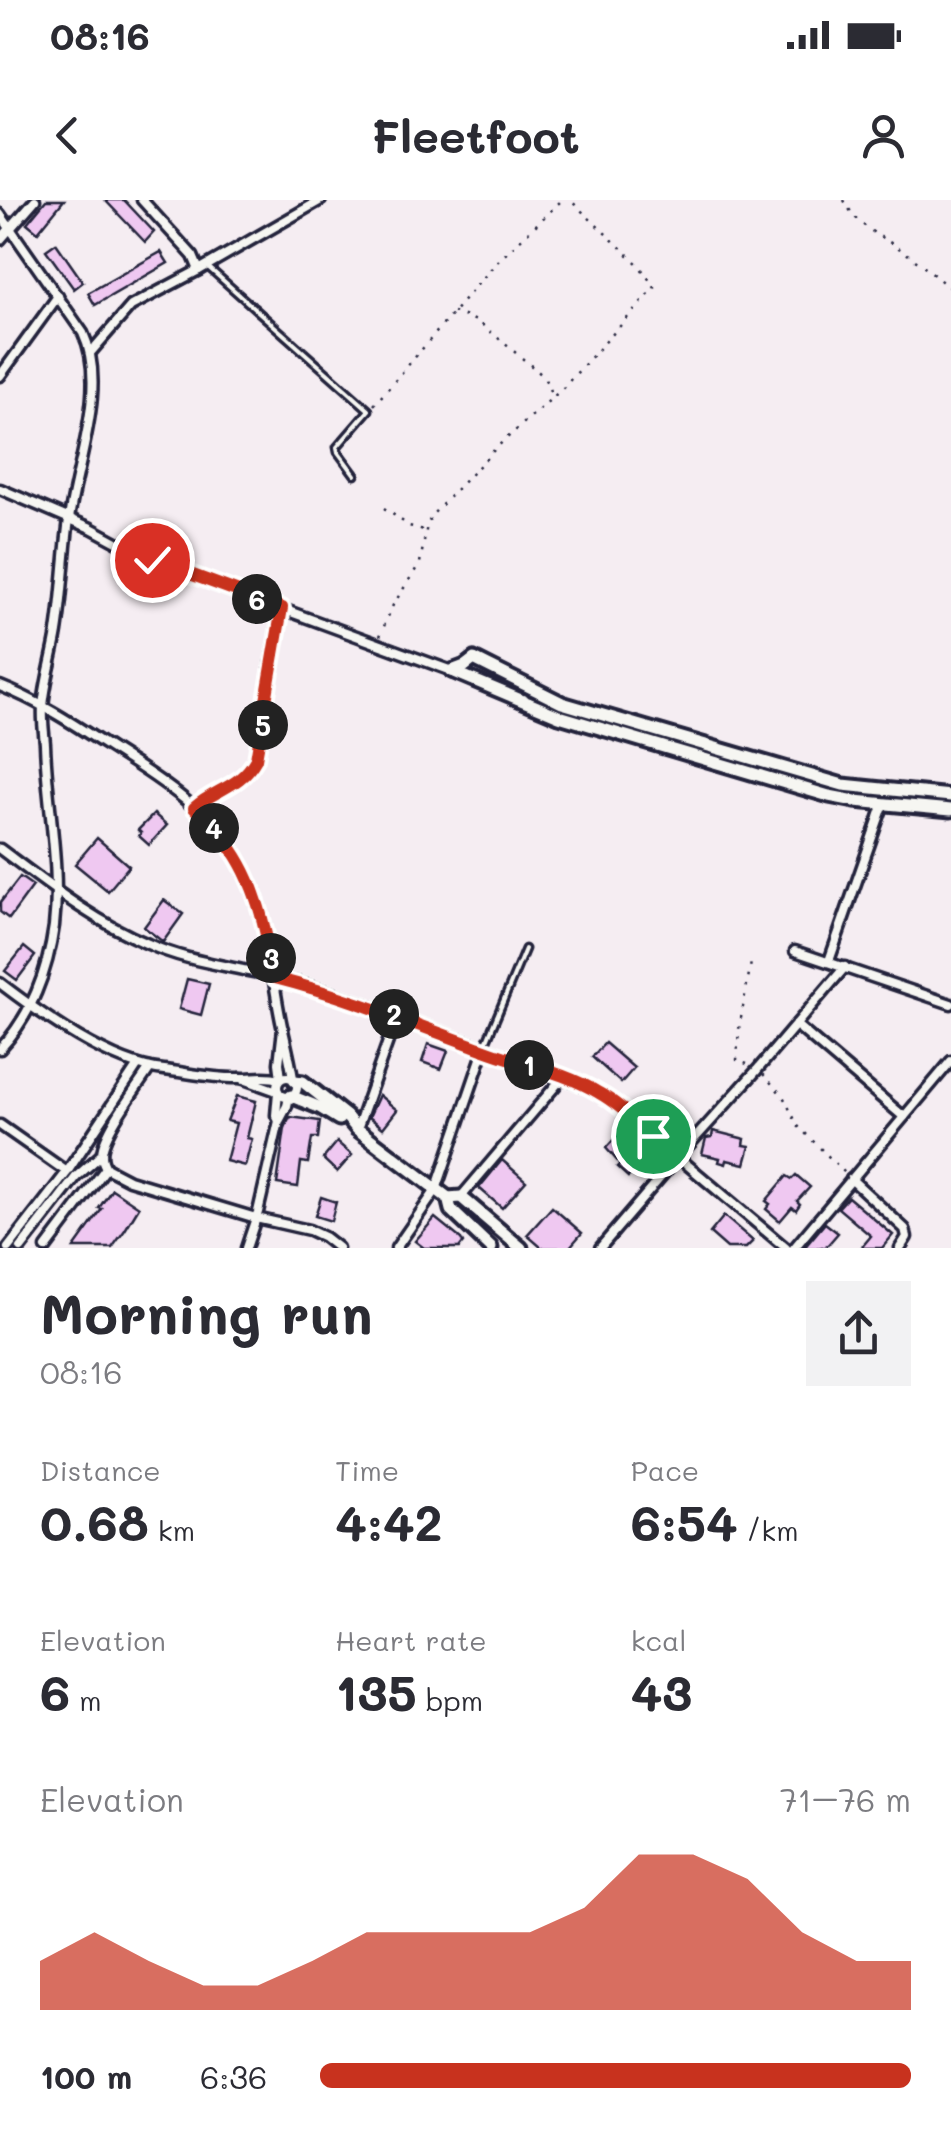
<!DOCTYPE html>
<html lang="en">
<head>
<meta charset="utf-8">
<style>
  :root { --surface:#fff; --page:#f2f2f3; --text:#2b2b33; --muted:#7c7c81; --accent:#c8321e }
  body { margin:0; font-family:Mali,sans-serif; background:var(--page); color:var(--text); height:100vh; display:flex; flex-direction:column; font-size:38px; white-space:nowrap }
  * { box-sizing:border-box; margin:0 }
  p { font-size:32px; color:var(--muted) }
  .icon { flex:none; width:55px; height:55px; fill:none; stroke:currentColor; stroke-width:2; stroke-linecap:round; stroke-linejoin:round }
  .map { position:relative; height:1048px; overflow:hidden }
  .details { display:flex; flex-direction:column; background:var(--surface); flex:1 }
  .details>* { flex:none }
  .pin { position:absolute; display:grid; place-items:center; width:85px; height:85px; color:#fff; margin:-42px; border:5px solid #fff; border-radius:50%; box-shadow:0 2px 10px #0007 }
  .km { position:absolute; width:50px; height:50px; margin:-25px; border-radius:50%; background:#222; color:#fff; font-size:28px; line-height:50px; text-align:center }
  .round { display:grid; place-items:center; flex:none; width:105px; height:105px; border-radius:0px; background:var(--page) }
  .head { display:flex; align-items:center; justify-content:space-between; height:170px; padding:0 40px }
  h1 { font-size:55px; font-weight:700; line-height:75px }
  .metrics { display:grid; grid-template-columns:repeat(3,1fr); gap:15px; height:170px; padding:10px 40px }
  .metrics div { display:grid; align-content:center }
  .metrics b { font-size:50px; font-weight:700 }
  .metrics small { font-size:28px; font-weight:400 }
  .metrics p { font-size:28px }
  .chart { height:280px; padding:20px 40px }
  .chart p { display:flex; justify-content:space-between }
  .chart svg { width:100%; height:180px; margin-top:10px; fill:var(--accent); opacity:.7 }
  ul { padding:0 40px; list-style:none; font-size:32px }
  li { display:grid; grid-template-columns:160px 120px 1fr; align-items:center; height:75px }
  li i { height:25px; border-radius:12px; background:var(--accent) }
  .status { display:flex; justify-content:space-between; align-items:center; height:70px; padding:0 50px; background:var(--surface); direction:ltr }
  .status svg { height:28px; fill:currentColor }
  header { display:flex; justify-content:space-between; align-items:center; height:130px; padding:0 40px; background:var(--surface); font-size:45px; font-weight:700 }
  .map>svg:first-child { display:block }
  .building { fill:#efc8f1; stroke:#22223b; stroke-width:2.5 }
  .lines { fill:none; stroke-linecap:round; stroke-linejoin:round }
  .lane-casing { stroke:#22223b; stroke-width:11 }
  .street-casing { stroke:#22223b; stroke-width:15 }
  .secondary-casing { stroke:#22223b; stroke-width:19 }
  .path { stroke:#22223b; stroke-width:2.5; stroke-dasharray:2.5 8; stroke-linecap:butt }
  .lane { stroke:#f6f6f2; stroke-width:4 }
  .street { stroke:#f6f6f2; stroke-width:8 }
  .secondary { stroke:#f6f6f2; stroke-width:11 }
  .route-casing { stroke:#fff; stroke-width:20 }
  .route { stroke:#c8321e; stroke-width:12 }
</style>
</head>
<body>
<div class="status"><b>08:16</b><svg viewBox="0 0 49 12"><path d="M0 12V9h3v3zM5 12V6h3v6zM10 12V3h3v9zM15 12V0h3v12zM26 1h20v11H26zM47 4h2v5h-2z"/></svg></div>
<header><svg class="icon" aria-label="back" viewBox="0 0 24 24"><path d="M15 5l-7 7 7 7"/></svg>Fleetfoot<svg class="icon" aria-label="person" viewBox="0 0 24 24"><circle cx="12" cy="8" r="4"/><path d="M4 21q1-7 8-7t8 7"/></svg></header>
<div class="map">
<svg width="951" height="1048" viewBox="0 0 951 1048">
  <rect width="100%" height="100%" fill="#f5edf2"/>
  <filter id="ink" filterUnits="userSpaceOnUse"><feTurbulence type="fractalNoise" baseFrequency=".01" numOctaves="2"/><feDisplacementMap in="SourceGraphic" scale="20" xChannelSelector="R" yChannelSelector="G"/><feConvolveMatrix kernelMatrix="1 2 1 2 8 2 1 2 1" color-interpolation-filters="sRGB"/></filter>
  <g filter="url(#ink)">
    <g class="building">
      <polygon points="46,0 64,0 38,32 27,23"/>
      <polygon points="105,0 124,0 154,32 145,42"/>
      <polygon points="56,43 83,82 74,89 46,50"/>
      <polygon points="161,52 168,63 95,105 88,93"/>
      <polygon points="154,614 167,625 149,645 139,636 141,633 138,630"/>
      <polygon points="97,638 129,666 108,691 75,664"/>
      <polygon points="20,677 33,686 9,719 0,712 0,703"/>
      <polygon points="164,700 183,714 163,742 144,727"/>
      <polygon points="24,747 35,756 17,780 5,771"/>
      <polygon points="187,779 209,784 201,815 179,809"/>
      <polygon points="605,843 634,868 621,883 592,857"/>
      <polygon points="428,844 448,851 441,869 422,862"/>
      <polygon points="379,895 397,910 383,928 369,917"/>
      <polygon points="237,896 256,901 247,938 252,939 245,966 226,961 236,923 227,921"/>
      <polygon points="290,917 320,921 318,938 312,938 308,963 301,962 298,987 277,984 285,928"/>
      <polygon points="713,931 745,939 744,945 750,946 745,964 727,960 726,964 719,962 720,958 702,954 706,938 712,937"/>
      <polygon points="619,934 637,946 639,943 650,953 644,962 646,964 638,972 637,970 628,977 617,967 620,964 606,948"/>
      <polygon points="337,942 352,955 337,972 323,959"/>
      <polygon points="502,960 526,981 502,1008 479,988"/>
      <polygon points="796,975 810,987 797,1001 800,1004 796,1010 792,1007 780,1021 766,1009 770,1004 766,1001 787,976 792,979"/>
      <polygon points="112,989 139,1007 125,1030 112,1048 74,1048 102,1009 99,1008"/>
      <polygon points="321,997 336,1002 331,1021 315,1016"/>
      <polygon points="848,997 893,1035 882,1048 861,1048 871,1036 838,1008"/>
      <polygon points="552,1007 582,1033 569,1048 542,1048 527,1035"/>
      <polygon points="724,1016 753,1041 746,1048 727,1048 710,1033"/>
      <polygon points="435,1018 461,1039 463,1043 459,1048 424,1048 415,1041"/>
      <polygon points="825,1023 838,1033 825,1048 804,1048"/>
    </g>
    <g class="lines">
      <defs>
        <g id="lane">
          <polyline points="208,67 369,210 337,247 338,252 355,275"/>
          <polyline points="485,845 525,749"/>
        </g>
        <g id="street">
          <path d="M0,14L83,133C108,186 77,262 69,319C64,356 63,394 57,432C53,457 45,482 43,507C42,519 44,532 45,544C47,605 61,665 54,726C48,771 31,816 0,849"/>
          <polyline points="0,40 35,0"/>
          <polyline points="199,70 321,0"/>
          <polyline points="91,152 131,106 199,70 193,56 142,0"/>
          <polyline points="0,176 58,96"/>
          <polyline points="0,289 91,328 152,361 452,471"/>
          <path d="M0,486C36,500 69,521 101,542C153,575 215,612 243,669C270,721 270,771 282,826C286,843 290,860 293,878"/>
          <path d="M194,608C216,588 240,588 256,559L281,408"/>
          <path d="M0,649C47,684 93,721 148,744C179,758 210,763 243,770C296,779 347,798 397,816L357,929"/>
          <polyline points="795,751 951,804"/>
          <polyline points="829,761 884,603"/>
          <path d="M0,783C42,815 111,865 164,870C189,873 216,879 241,878C255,878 266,875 280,879"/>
          <polyline points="397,816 591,888 611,900 678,957 757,870 845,767"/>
          <polyline points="796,825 904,917"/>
          <path d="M150,868C137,888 104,931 102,953C102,960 103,962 106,968L129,980L256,1018L309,1030L324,1037L338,1048"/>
          <circle cx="287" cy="887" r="10"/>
          <polyline points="241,878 277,891"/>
          <polyline points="281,878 279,863 283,829"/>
          <polyline points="279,921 287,906 289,897"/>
          <polyline points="0,925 67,972"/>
          <polyline points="851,979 905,1029 907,1037 900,1048"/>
          <polyline points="461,997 563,877"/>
          <polyline points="8,1048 67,972 138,865"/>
          <polyline points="21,1048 76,977 102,954"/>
          <polyline points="46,1048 106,968"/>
          <polyline points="246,1048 258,1012 279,921 276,915 278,892"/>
          <polyline points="396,1048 436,990 484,850"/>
          <polyline points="600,1048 678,957 786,1048"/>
          <polyline points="794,1048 951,861"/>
        </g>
        <g id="secondary">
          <polyline points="452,471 465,466 474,459 562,503 843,585 951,596"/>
          <polyline points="452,471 559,516 829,596 855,601 951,610"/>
          <polyline points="295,881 303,882 346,916 357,929 448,998 451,1010 491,1048"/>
          <polyline points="291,896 321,908 339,919"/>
          <polyline points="448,998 461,997 521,1048"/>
        </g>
      </defs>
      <use href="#lane" class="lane-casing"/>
      <use href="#street" class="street-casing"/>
      <use href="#secondary" class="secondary-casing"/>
      <g class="path">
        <path d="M844,0C858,29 881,35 906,53C921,64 936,77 951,89"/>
        <polyline points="453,112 479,122 541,174 548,184 552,199"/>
        <polyline points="374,205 496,63 562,0"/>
        <polyline points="384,308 409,326 424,330"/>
        <polyline points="380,436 393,405 420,363 427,325 433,314 498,246 561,190 655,88 639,65 570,0"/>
        <polyline points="747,864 737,860 739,829 752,757"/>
        <polyline points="763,874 783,896 798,926 846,974"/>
      </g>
      <use href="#lane" class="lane"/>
      <use href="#street" class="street"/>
      <use href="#secondary" class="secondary"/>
    </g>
  </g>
  <g class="lines" filter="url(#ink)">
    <defs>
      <path id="route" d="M152,360L282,408L256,559C240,588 216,588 194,608C205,620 217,630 227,643C257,682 266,731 275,778C349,797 414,824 485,850C522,864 565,872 599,893C619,904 636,921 653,936"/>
    </defs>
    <use href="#route" class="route-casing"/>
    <use href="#route" class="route"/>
  </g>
</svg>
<div class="pin" style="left:653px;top:936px;background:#1e9e55"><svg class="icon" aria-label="arrive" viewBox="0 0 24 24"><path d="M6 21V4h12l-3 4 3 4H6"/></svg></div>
<div class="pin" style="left:152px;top:360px;background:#d93025"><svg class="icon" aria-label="check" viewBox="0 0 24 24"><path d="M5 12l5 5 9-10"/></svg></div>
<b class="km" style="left:529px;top:865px">1</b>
<b class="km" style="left:394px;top:814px">2</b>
<b class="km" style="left:271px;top:758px">3</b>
<b class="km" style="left:214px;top:628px">4</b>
<b class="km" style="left:263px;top:525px">5</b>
<b class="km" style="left:257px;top:399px">6</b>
</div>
<section class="details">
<div class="head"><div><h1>Morning run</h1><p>08:16</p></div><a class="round"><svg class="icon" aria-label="share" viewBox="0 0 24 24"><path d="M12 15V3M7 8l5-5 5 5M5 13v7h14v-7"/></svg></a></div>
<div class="metrics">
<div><p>Distance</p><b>0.68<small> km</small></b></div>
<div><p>Time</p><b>4:42</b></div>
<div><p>Pace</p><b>6:54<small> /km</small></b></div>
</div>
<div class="metrics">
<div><p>Elevation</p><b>6<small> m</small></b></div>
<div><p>Heart rate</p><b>135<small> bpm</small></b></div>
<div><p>kcal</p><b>43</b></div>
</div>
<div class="chart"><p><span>Elevation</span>71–76 m</p>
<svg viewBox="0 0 160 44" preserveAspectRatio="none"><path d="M0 44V32L10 25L20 32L30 38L40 38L50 32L60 25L70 25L80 25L90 25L100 19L110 6L120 6L130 12L140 25L150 32L160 32V44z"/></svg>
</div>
<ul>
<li><b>100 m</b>6:36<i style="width:100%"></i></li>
</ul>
</section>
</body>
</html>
